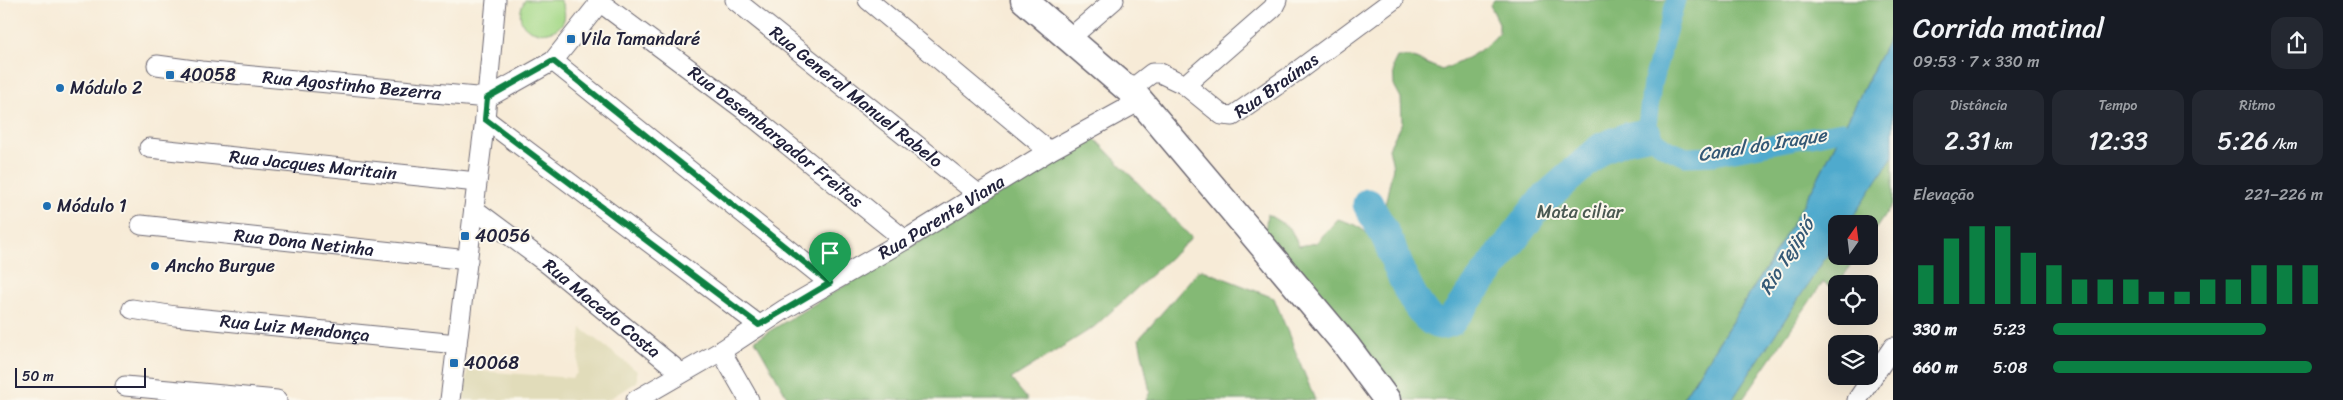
<!DOCTYPE html>
<html lang="pt">
<head>
<meta charset="utf-8">
<style>
  :root { --surface:#171b24; --page:#242831; --text:#f1f3f6; --muted:#9ea1a6; --accent:#0b8043 }
  body { margin:0; font-family:Sriracha,sans-serif; background:var(--page); color:var(--text); height:100vh; display:flex; flex-direction:column; font-size:19px; white-space:nowrap }
  * { box-sizing:border-box; margin:0 }
  p { font-size:16px; color:var(--muted) }
  .icon { flex:none; width:28px; height:28px; fill:none; stroke:currentColor; stroke-width:2; stroke-linecap:round; stroke-linejoin:round }
  .map { position:relative; flex:1; overflow:hidden }
  .sheet { display:flex; flex-direction:column; background:var(--surface); width:450px }
  .sheet>* { flex:none }
  .needle { width:32px; rotate:14deg }
  .buttons { position:absolute; left:1828px; top:215px; display:grid; gap:10px }
  .buttons a { display:grid; place-items:center; width:50px; height:50px; border-radius:10px; background:var(--surface); box-shadow:0 5px 20px #0002; font-size:25px }
  .scale { position:absolute; left:15px; bottom:12px; width:131px; box-sizing:border-box; padding-left:5px; border:2px solid #22223b; border-top:0; font-size:14px; line-height:18px; white-space:nowrap; color:#22223b; -webkit-text-stroke:4px #fbf7ec; paint-order:stroke }
  .pin { position:absolute; display:grid; place-items:center; width:42px; height:42px; color:#fff; margin:-51px -21px; border-radius:50% 50% 50% 0; rotate:-45deg; box-shadow:0 0 5px #0007 }
  .pin .icon { rotate:45deg }
  .round { display:grid; place-items:center; flex:none; width:52px; height:52px; border-radius:15px; background:var(--page) }
  .overview { display:flex; align-items:center; justify-content:space-between; height:85px; padding:0 20px }
  h1 { font-size:28px; font-weight:600; line-height:38px }
  .metrics { display:grid; grid-template-columns:repeat(3,1fr); gap:8px; height:85px; padding:5px 20px }
  .metrics div { display:grid; align-content:center; border-radius:12px; background:var(--page); text-align:center }
  .metrics b { font-size:25px; font-weight:600 }
  .metrics small { font-size:14px; font-weight:400 }
  .metrics p { font-size:14px }
  .chart { height:140px; padding:10px 20px }
  .chart p { display:flex; justify-content:space-between }
  .chart svg { width:100%; height:90px; margin-top:5px; stroke:var(--accent); stroke-width:6 }
  ul { padding:0 20px; list-style:none; font-size:16px }
  li { display:grid; grid-template-columns:80px 60px 1fr; align-items:center; height:38px }
  li i { height:12px; border-radius:6px; background:var(--accent) }
  main { display:flex; flex:1; min-height:0 }
  .map>svg:first-child { display:block }
  .built { fill:#e1dcba }
  .green { fill:#a6d989; stroke:#647e62 }
  .forest { fill:#84b975; stroke:#536e58 }
  .water { fill:#50aacd; stroke:#396684 }
  .lines { fill:none; stroke-linecap:round; stroke-linejoin:round }
  .canal { stroke:#50aacd; stroke-width:19 }
  .river { stroke:#50aacd; stroke-width:31 }
  .minor-casing { stroke:#6d6872; stroke-width:21 }
  .secondary-casing { stroke:#6d6872; stroke-width:29 }
  .minor { stroke:#fff; stroke-width:19 }
  .secondary { stroke:#fff; stroke-width:26 }
  .route-casing { stroke:#fff; stroke-width:10 }
  .route { stroke:#0b8043; stroke-width:6 }
  .poi-dot { fill:#1f6fb2; stroke:#fbf7ec; stroke-width:2 }
  .labels { text-anchor:middle; stroke-width:4; stroke-linejoin:round; paint-order:stroke }
  .poi-label { font-size:18px; fill:#22223b; stroke:#fbf7ec; text-anchor:start }
  .street-label { font-size:18px; fill:#22223b; stroke:#fbf7ec }
  .park-label { font-size:18px; fill:#4a5952; stroke:#fbf7ec }
  .water-label { font-size:19px; font-style:italic; fill:#345875; stroke:#fbf7ec }
</style>
</head>
<body>
<main>
<div class="map">
<svg width="1893" height="400" viewBox="0 0 1893 400">
  <rect width="100%" height="100%" fill="#fbf7ec"/>
  <filter id="ink" filterUnits="userSpaceOnUse"><feTurbulence type="fractalNoise" baseFrequency=".02" numOctaves="2"/><feDisplacementMap in="SourceGraphic" scale="10" xChannelSelector="R" yChannelSelector="G"/><feConvolveMatrix kernelMatrix="1 2 1 2 8 2 1 2 1" color-interpolation-filters="sRGB"/></filter>
  <filter id="wash" filterUnits="userSpaceOnUse"><feTurbulence type="fractalNoise" baseFrequency=".0096" numOctaves="4" result="noise"/><feDisplacementMap in="SourceGraphic" scale="20" xChannelSelector="R" yChannelSelector="G"/><feGaussianBlur stdDeviation="1.12" result="paint"/><feColorMatrix in="noise" values="0 0 0 0 0 0 0 0 0 0 0 0 0 0 0 0 0 1.4 0 .05"/><feComposite in="paint" operator="in"/></filter>
  <g filter="url(#wash)">
    <rect width="100%" height="100%" fill="#f7ebd7"/>
    <polygon class="built" points="581,328 637,371 637,382 607,400 464,400 467,370 572,378 577,373"/>
    <path class="green" d="M525,0H560C585,43 500,44 525,0Z"/>
    <g class="forest">
      <path d="M1494,0H1893V31L1816,182L1770,262L1682,400H1403L1373,376L1265,236L1267,214L1290,228L1299,246L1316,243L1338,219L1356,225L1367,233L1382,231L1389,225L1385,205L1393,167L1389,148L1402,122L1401,98L1394,85L1393,65L1397,57H1411L1442,70C1464,60 1483,52 1499,33V23L1490,5Z"/>
      <polygon points="1092,136 1192,238 1094,327 1011,379 1028,400 789,400 755,340"/>
      <polygon points="1893,146 1893,203 1869,239 1869,224 1839,224"/>
      <polygon points="1836,230 1836,256 1857,256 1835,289 1823,282 1743,399 1725,400"/>
      <polygon points="1200,269 1274,298 1315,400 1146,400 1150,392 1139,339"/>
    </g>
    <polygon class="water" points="1893,31 1893,156 1848,224 1836,224 1836,242 1732,400 1682,400 1770,262 1816,182"/>
    <g class="lines">
      <polyline class="canal" points="1676,0 1652,84 1646,134 1667,149 1686,157 1714,156 1842,131"/>
      <path class="river" d="M1368,204C1374,217 1384,230 1389,243C1396,261 1417,321 1440,324C1443,324 1448,322 1451,321L1540,203L1602,148L1627,138L1646,134"/>
    </g>
  </g>
  <g filter="url(#ink)">
    <g class="lines">
      <defs>
        <g id="minor">
          <path id="s1" d="M597,0L747,112L905,240"/>
          <path id="s2" d="M735,0L978,194"/>
          <polyline points="868,0 1049,151"/>
          <polyline points="1070,38 1114,0"/>
          <polyline points="553,61 830,283"/>
          <path id="s3" d="M157,65L201,71L487,98L553,61L600,2"/>
          <polyline points="1185,85 1273,8 1277,0"/>
          <path id="s4" d="M1130,90L1152,73H1160L1185,85L1222,115L1233,116L1296,72L1393,0"/>
          <polyline points="485,119 759,325"/>
          <path id="s5" d="M149,148L477,182"/>
          <path id="s6" d="M474,209L549,265L681,373"/>
          <path id="s7" d="M141,225L468,260"/>
          <path id="s8" d="M132,309L175,316L457,344"/>
          <polyline points="721,351 749,400"/>
          <polyline points="125,386 277,400"/>
          <polyline points="450,400 485,119 496,0"/>
          <path id="s9" d="M636,400L721,351L785,309L905,240L1049,151L1129,107L1138,98"/>
          <polyline points="1857,400 1893,347"/>
        </g>
        <polyline id="secondary" points="1024,0 1138,98 1346,345 1387,400"/>
      </defs>
      <use href="#minor" class="minor-casing"/>
      <use href="#secondary" class="secondary-casing"/>
      <use href="#minor" class="minor"/>
      <use href="#secondary" class="secondary"/>
    </g>
  </g>
  <g class="lines" filter="url(#ink)">
    <defs>
      <polygon id="route" points="553,61 830,283 759,325 485,119 487,98"/>
    </defs>
    <use href="#route" class="route-casing"/>
    <use href="#route" class="route"/>
  </g>
  <g class="poi-dot">
    <rect x="566" y="34" width="10" height="10" rx="2.5"/>
    <rect x="165" y="70" width="10" height="10" rx="2.5"/>
    <circle cx="60" cy="88" r="5"/>
    <circle cx="47" cy="206" r="5"/>
    <rect x="460" y="231" width="10" height="10" rx="2.5"/>
    <circle cx="155" cy="266" r="5"/>
    <rect x="449" y="358" width="10" height="10" rx="2.5"/>
  </g>
  <g class="labels">
    <g class="poi-label">
      <text x="581" y="45">Vila Tamandaré</text>
      <text x="180" y="81">40058</text>
      <text x="70" y="94">Módulo 2</text>
      <text x="57" y="212">Módulo 1</text>
      <text x="475" y="242">40056</text>
      <text x="165" y="272">Ancho Burgue</text>
      <text x="464" y="369">40068</text>
    </g>
    <g class="street-label">
      <text dy="6" stroke="none"><textPath href="#s4" startOffset="175">Rua Braúnas</textPath></text>
      <text dy="6" stroke="none"><textPath href="#s3" startOffset="196">Rua Agostinho Bezerra</textPath></text>
      <text dy="6" stroke="none"><textPath href="#s2" startOffset="155">Rua General Manuel Rabelo</textPath></text>
      <text dy="6" stroke="none"><textPath href="#s1" startOffset="225">Rua Desembargador Freitas</textPath></text>
      <text dy="6" stroke="none"><textPath href="#s5" startOffset="165">Rua Jacques Maritain</textPath></text>
      <text dy="6" stroke="none"><textPath href="#s9" startOffset="356">Rua Parente Viana</textPath></text>
      <text dy="6" stroke="none"><textPath href="#s7" startOffset="164">Rua Dona Netinha</textPath></text>
      <text dy="6" stroke="none"><textPath href="#s6" startOffset="162">Rua Macedo Costa</textPath></text>
      <text dy="6" stroke="none"><textPath href="#s8" startOffset="164">Rua Luiz Mendonça</textPath></text>
    </g>
    <g class="park-label">
      <text x="1580" y="218">Mata ciliar</text>
    </g>
    <g class="water-label">
      <text transform="translate(1762 144) rotate(-9)" y="7">Canal do Iraque</text>
      <text transform="translate(1786 256) rotate(-58)" y="7">Rio Tejipió</text>
    </g>
  </g>
</svg>
<div class="buttons">
<a><svg class="needle" viewBox="-14 -14 28 28"><path d="M0-13l5 13h-10z" fill="#e53935"/><path d="M0 13l5-13h-10z" fill="#9ea1a6"/></svg></a>
<a><svg class="icon" aria-label="locate" viewBox="0 0 24 24"><circle cx="12" cy="12" r="6"/><path d="M12 2v4M12 18v4M2 12h4M18 12h4"/></svg></a>
<a><svg class="icon" aria-label="layers" viewBox="0 0 24 24"><path d="M12 4l9 5-9 5-9-5zM3 14l9 5 9-5"/></svg></a>
</div>
<div class="scale">50 m</div>
<div class="pin" style="left:830px;top:283px;background:#1e9e55"><svg class="icon" aria-label="arrive" viewBox="0 0 24 24"><path d="M6 21V4h12l-3 4 3 4H6"/></svg></div>
</div>
<section class="sheet">
<div class="overview"><div><h1>Corrida matinal</h1><p>09:53 · 7 × 330 m</p></div><a class="round"><svg class="icon" aria-label="share" viewBox="0 0 24 24"><path d="M12 15V3M7 8l5-5 5 5M5 13v7h14v-7"/></svg></a></div>
<div class="metrics">
<div><p>Distância</p><b>2.31<small> km</small></b></div>
<div><p>Tempo</p><b>12:33</b></div>
<div><p>Ritmo</p><b>5:26<small> /km</small></b></div>
</div>
<div class="chart"><p><span>Elevação</span>221–226 m</p>
<svg viewBox="0 0 160 44" preserveAspectRatio="none"><path d="M5 44V25M15 44V12M25 44V6M35 44V6M45 44V19M55 44V25M65 44V32M75 44V32M85 44V32M95 44V38M105 44V38M115 44V32M125 44V32M135 44V25M145 44V25M155 44V25"/></svg>
</div>
<ul>
<li><b>330 m</b>5:23<i style="width:79%"></i></li>
<li><b>660 m</b>5:08<i style="width:96%"></i></li>
</ul>
</section>
</main>
</body>
</html>
